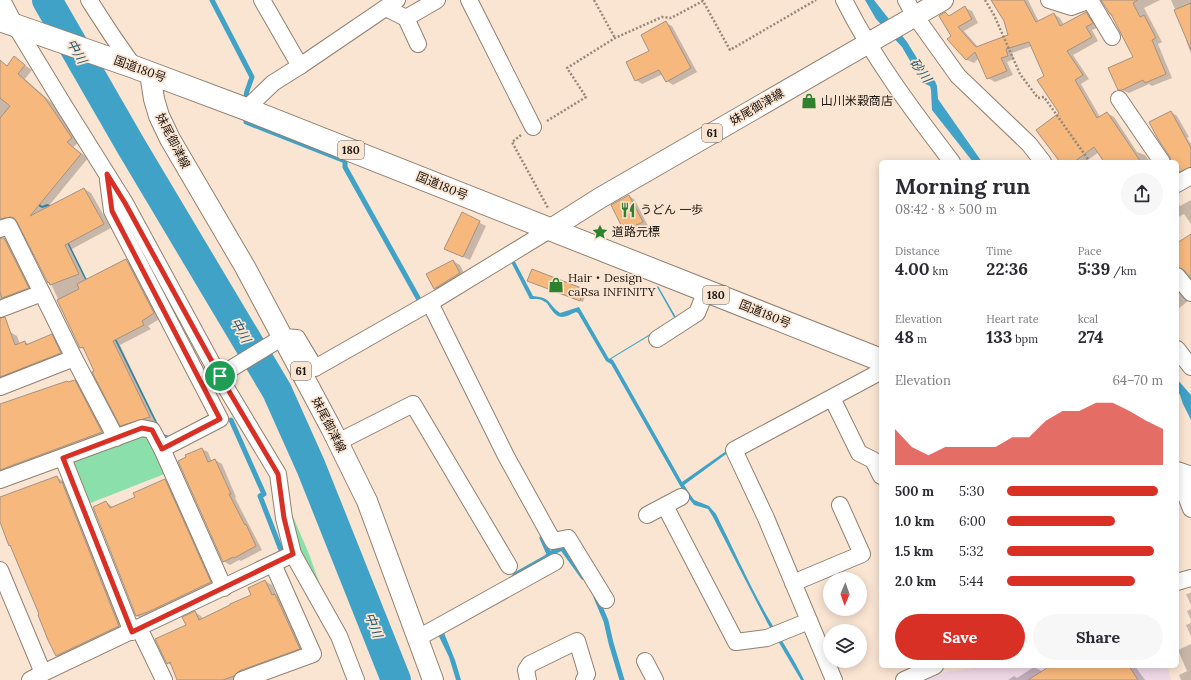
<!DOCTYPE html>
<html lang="en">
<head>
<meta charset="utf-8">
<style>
  :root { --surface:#fff; --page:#f7f7f7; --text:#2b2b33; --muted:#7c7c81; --accent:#d93025 }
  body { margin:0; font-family:Lora,"Noto Sans JP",serif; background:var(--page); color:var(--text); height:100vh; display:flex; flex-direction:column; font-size:15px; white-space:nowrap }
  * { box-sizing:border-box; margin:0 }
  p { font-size:13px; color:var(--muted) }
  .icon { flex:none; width:22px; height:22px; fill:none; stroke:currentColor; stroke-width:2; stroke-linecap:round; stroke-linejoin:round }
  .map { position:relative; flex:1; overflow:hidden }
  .side { position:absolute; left:879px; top:160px; width:300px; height:508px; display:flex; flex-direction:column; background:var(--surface); border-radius:6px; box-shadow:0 2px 10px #0003 }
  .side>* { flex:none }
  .needle { width:26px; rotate:182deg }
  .controls { position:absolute; left:823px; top:572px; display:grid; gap:8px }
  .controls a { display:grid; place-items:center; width:44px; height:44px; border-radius:50%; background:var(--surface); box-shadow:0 2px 10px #0003; font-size:20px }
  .pin { position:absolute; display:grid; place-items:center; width:34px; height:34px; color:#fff; margin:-17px; border:2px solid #fff; border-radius:50%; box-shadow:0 1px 4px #0007 }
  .round { display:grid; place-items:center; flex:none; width:42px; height:42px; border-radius:21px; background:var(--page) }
  .headline { display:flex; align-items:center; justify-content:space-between; height:68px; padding:0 16px }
  h1 { font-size:22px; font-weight:700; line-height:30px }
  .stats { display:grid; grid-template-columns:repeat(3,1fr); gap:6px; height:68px; padding:4px 16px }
  .stats div { display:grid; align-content:center }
  .stats b { font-size:17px; font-weight:700 }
  .stats small { font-size:11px; font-weight:400 }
  .stats p { font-size:11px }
  .chart { height:112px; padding:8px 16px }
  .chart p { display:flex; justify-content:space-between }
  .chart svg { width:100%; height:72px; margin-top:4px; fill:var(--accent); opacity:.7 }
  .button { display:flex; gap:8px; margin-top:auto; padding:8px 16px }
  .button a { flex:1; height:46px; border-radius:24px; background:var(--accent); color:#fff; font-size:16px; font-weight:700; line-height:46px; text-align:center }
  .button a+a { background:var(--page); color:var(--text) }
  ul { padding:0 16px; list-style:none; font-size:13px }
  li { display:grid; grid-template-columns:64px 48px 1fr; align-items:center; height:30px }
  li i { height:10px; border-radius:5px; background:var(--accent) }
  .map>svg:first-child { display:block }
  .education { fill:#eed8e6 }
  .green { fill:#8adfab }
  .water { fill:#40a2c6 }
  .shadow { fill:#0003 }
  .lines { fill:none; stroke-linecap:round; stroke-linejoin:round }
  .stream { stroke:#40a2c6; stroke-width:5 }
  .river { stroke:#40a2c6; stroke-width:30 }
  .building { fill:#f6b87d; stroke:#a59281 }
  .minor-casing { stroke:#92806f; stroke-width:18 }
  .major-casing { stroke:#92806f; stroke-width:22 }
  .highway-casing { stroke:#92806f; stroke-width:24 }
  .path { stroke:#95877a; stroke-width:2.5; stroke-dasharray:2 2; stroke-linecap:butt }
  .minor { stroke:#fff; stroke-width:16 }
  .major { stroke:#fff; stroke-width:20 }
  .highway { stroke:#fff; stroke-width:22 }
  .route-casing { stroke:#fff; stroke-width:8 }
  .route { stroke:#d93025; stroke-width:5 }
  .labels { text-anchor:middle; stroke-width:3.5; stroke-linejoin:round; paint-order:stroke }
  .shield { fill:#fae5d3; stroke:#5f544a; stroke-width:1 }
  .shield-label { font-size:11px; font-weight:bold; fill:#1d160f }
  .street-label { font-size:12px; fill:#1d160f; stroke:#fae5d3 }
  .poi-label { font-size:12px; fill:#1d160f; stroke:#fae5d3; text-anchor:start }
  .water-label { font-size:13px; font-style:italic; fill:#23586b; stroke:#fae5d3 }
</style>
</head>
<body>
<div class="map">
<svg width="1191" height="680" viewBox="0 0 1191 680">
  <rect width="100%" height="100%" fill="#fae5d3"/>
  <polygon class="education" points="976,666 1167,666 1171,680 923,680 947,672 969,669"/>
  <g class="green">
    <polygon points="147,435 167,473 88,504 73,465 76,458"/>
    <polygon points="285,498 309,554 324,596 309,574 287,515"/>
  </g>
  <g class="water">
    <polygon points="865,0 874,0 907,42 928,76 935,81 937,86 938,99 982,162 973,162 932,110 931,90 930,86 923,83 902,47 876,19"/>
    <polygon points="0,171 42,206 47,204 50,205 163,434 170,436 208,415 209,416 170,438 162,436 49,206 42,208 40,207 0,174"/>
    <path d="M512,256L533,296C553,298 547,304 560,313L579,307L609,359L675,319L657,287L658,286L677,319L611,359L613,360L682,482L732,447L733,449L684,485L694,500L709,506L716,514C734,550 750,587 770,621C782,641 794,659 804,680H801L768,624L713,517L708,509L694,505L683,491L611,364L606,361L578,313L576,312C565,317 559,321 551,309C549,307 548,303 545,302C541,298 534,299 530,299L510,260Z"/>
    <polygon points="1177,379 1191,395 1191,420 1183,404 1180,395 1177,390"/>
    <polygon points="438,618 455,660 461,680 456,680 449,657 432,622"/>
  </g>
  <g class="shadow">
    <polygon points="992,0 1028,0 1039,22 1054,14 1060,18 1064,25 1086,13 1093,17 1099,27 1092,30 1098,41 1073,55 1089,79 1081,84 1100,117 1107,113 1114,117 1137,152 1145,155 1150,162 1106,162 1099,152 1085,162 1061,162 1060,114 1032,46 1012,53 1014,59 1007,62 1013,75 995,82 988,78 979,58 974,63 967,60 949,39 952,36 945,13 950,16 965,8 972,11 978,23 964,31 978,47 1014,34"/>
    <polygon points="1102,0 1160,0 1144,8 1162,42 1158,44 1172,78 1152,86 1149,84 1129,93 1119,89 1135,58 1113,15 1110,14"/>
    <polygon points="1171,0 1191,0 1191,54 1186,40 1188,39"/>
    <polygon points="666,23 672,26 697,72 673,85 667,81 663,74 642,84 636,80"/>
    <polygon points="14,58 32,70 25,79 52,103 79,142 73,147 88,158 47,208 84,189 91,193 111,228 72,249 87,280 126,261 134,265 161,318 148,326 151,329 120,345 156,421 128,429 121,425 85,350 81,348 51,284 48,282 17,220 14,221 0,227 0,71 7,67"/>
    <polygon points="1171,112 1177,116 1189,137 1187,138 1191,144 1191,172 1183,177 1177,173 1177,162 1172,162"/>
    <polygon points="629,196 635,200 648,226 631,234 624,231"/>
    <polygon points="1191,200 1191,224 1184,214 1177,218 1177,202 1180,206"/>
    <polygon points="462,214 486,226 470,260 452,252"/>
    <polygon points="0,239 4,239 11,243 35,292 0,307"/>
    <polygon points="453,261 460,265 466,277 441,292 435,288"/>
    <polygon points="533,270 587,291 583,302 532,282"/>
    <polygon points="1177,286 1188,301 1177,310"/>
    <polygon points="0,320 10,332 17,336 20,344 25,342 30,345 52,335 59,340 68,357 0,386"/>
    <polygon points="75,381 82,385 109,436 0,478 0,405"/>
    <polygon points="202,449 208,452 212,462 215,460 222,464 236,497 235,498 262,550 241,561 239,560 230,565 223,561"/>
    <polygon points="57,478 64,481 125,630 64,659 57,655 11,546 9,545 0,519 0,498"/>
    <polygon points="165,480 171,484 217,586 143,619 137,616 106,502 113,507 136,497"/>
    <polygon points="265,581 272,585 277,596 281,599 306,652 238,680 178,680 173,666 167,663 195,612 201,616 203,619 252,596"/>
    <polygon points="1191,593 1191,605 1186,594"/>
    <polygon points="1191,609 1191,620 1187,611"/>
    <polygon points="1191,623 1191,636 1186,625"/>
    <polygon points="1191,644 1191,680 1181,680 1179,675 1187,671 1178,650"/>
    <polygon points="1052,666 1135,666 1145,680 1008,680 1014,676 1017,678 1034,667 1043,672"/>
  </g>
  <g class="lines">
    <g class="stream">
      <polyline points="212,0 252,77 247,91 246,96"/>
      <polyline points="246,119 246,122 345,161 345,167 422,305"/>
      <polyline points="231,420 264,494 260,496 281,550"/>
      <polyline points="549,554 562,548 583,577"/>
      <polyline points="515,575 547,557 549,554 542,538"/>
      <polyline points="596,597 606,621 611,643 622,680"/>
    </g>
    <polyline class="river" points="47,0 131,146 277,391 311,467 396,680"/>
  </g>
  <g class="building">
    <polygon points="991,0 1024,0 1036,22 1054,13 1060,26 1086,12 1093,23 1086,27 1092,37 1067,51 1083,75 1075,80 1097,118 1107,112 1141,162 1104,162 1094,147 1074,162 1060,162 1036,130 1059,113 1037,80 1044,76 1029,42 1006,49 1008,56 1001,58 1007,71 987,79 975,52 966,60 947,39 951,36 939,16 945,12 949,16 965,6 972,19 958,27 976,47 1008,35 1004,21"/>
    <polygon points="1101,0 1138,0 1133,3 1140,17 1144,15 1156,38 1152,40 1166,74 1145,83 1143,80 1122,90 1118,90 1108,68 1133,57 1111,14 1110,14"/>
    <polygon points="1191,3 1191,50 1174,10"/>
    <polygon points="666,21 691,68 666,82 659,70 635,81 626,62 649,51 641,35"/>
    <polygon points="14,56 25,65 18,74 45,98 72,138 67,142 81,154 30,216 84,188 104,224 65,245 79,274 50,285 49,282 48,283 17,222 14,218 10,217 0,219 0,118 10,106 0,98 0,60 7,66"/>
    <polygon points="1171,111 1191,148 1191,167 1177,173 1177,162 1171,162 1170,157 1158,139 1149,122"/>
    <polygon points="629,195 643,222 624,231 611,205"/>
    <polygon points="462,212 480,221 463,257 444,249"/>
    <polygon points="1191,234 1191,278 1184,270 1177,267 1177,243"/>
    <polygon points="0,238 4,238 29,288 2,298 0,292"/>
    <polygon points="126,259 154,313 142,321 144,325 113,341 150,417 120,426 92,372 94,371 83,347 80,348 57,300 79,289 77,284"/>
    <polygon points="453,260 460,273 434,289 426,274"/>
    <polygon points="532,269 584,289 580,301 527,281"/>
    <polygon points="5,317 15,345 25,341 26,345 52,334 61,353 0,377 0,318"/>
    <polygon points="75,380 102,432 0,470 0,404 67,381 68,382"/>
    <polygon points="202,448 208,462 215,459 231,494 229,494 245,525 246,524 256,546 234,558 233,557 223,562 178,461 186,457 185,455"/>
    <polygon points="57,476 60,483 62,482 119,626 56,656 48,640 38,615 39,614 10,545 9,546 0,522 0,497"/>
    <polygon points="165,479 211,582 148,612 136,616 93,507 106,501 110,508 135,497 133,493"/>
    <polygon points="265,580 272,595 275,594 300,649 239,671 234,676 223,680 177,680 170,662 167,664 155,639 186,625 182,617 195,611 199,620 230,605 230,604 251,595 248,588"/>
    <polygon points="1050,666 1129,666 1138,680 1028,680"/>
  </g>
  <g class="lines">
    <defs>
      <g id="minor">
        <polyline points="2,0 15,25 63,104 125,203 219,376 278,474 284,518 293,554 339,636 356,680"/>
        <polyline points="89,0 111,34 134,67"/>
        <polyline points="262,0 300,66"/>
        <polyline points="469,0 533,127"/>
        <path d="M844,0C873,58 913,111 952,162"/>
        <polyline points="906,0 915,16 958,76 1029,144 1043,162"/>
        <polyline points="1049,0 1071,7 1090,0 1112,37"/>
        <polyline points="386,8 406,18 437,0"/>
        <polyline points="406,18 418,44"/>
        <polyline points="1119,99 1162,162"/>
        <polyline points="246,109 273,83 300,66 397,0"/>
        <polyline points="108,180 112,211 220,419 162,449"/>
        <polyline points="1177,184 1191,176"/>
        <polyline points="0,229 9,226 74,358 116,438"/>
        <polyline points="1177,276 1191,293"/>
        <polyline points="430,303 506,456 553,541 568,538 606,600"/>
        <polyline points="0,309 42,293"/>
        <polyline points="657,339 697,313 706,291"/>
        <polyline points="1177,349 1191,367"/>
        <polyline points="219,376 283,337 297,338 315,368 438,298 551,229"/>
        <polyline points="0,387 74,358"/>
        <polyline points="832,398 859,453 873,460 881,476"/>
        <polyline points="338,442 413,404 509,566"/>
        <polyline points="63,458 132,632"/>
        <polyline points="1177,472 1191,509"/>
        <polyline points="0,480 142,428 152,430 162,449 224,588"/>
        <polyline points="665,506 736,642 767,638 809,621"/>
        <polyline points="647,515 681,497"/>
        <polyline points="0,570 43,673 30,680"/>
        <polyline points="1177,582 1191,578"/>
        <polyline points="793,583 862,554 840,505"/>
        <polyline points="139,628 164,680"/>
        <polyline points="418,638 555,562"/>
        <polyline points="645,661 655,680"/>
        <polyline points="43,673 293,554"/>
        <polyline points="242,680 313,654 273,564"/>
        <polyline points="528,680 526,670 530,664 577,641 587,674 584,680"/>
        <polyline points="834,680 766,518 734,450 876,374 881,367"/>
        <polyline points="904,680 935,666"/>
      </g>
      <g id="major">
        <polyline points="150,73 154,99 159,116 170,139 245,267 331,428 367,501 433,680"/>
        <polyline points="551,229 600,198 943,0"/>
      </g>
      <g id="highway">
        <polyline points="0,20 134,67 246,109 881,360"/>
        <polyline points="1177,473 1191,478"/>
      </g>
    </defs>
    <use href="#minor" class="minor-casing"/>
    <use href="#major" class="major-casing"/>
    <use href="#highway" class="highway-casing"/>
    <g class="path">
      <polyline points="594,0 615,38"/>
      <polyline points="985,0 994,15 1020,74 1038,98 1044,97 1090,162"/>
      <polyline points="547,121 586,97 567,68 615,38 662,17 671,18 703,1 730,50 816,0"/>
      <polyline points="521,135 512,142 548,208"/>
    </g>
    <use href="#minor" class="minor"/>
    <use href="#major" class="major"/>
    <use href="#highway" class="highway"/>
  </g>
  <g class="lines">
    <defs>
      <polygon id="route" points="107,174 125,203 220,376 278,474 284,518 293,554 132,632 63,458 142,428 152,430 162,449 220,419 112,211"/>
    </defs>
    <use href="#route" class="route-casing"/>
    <use href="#route" class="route"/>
  </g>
  <defs>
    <symbol id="shop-bare" viewBox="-9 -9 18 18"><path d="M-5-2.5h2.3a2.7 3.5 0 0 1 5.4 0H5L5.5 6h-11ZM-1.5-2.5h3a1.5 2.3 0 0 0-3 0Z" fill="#2e812d" stroke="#fae5d3" stroke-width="2.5" paint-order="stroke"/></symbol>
    <symbol id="restaurant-bare" viewBox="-9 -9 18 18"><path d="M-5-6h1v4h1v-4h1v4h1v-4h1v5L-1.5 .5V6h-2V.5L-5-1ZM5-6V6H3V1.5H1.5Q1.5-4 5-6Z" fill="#2e812d" stroke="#fae5d3" stroke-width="2.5" paint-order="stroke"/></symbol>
    <symbol id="sight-bare" viewBox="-9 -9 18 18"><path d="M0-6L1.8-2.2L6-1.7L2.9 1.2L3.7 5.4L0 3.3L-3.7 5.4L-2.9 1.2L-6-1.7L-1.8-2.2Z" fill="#2e812d" stroke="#fae5d3" stroke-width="2.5" paint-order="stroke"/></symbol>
  </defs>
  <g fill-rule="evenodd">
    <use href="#shop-bare" x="798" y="90" width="22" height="22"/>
    <use href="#restaurant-bare" x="617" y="199" width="22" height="22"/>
    <use href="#sight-bare" x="589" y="221" width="22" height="22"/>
    <use href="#shop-bare" x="545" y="274" width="22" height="22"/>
  </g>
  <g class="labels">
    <g class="shield">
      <rect x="702" y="124" width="20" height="18" rx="3"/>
      <rect x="338" y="141" width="26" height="18" rx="3"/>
      <rect x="703" y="286" width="26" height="18" rx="3"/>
      <rect x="291" y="362" width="20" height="18" rx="3"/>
    </g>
    <g class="shield-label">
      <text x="712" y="137">61</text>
      <text x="351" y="154">180</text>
      <text x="716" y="299">180</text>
      <text x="301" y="375">61</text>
    </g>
    <g class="street-label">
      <text transform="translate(140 69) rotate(20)" y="4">国道180号</text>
      <text transform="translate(757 107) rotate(-30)" y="4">妹尾御津線</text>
      <text transform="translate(173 141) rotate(63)" y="4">妹尾御津線</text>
      <text transform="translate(442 186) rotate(22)" y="4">国道180号</text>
      <text transform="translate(765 314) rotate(22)" y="4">国道180号</text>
      <text transform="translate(329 425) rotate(63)" y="4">妹尾御津線</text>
    </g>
    <g class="poi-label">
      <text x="821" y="105">山川米穀商店</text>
      <text x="640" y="214">うどん 一歩</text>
      <text x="612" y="236">道路元標</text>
      <text x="568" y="282">Hair・Design<tspan x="568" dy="14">caRsa INFINITY</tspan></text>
    </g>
    <g class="water-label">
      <text transform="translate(77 51) rotate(60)" y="5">中川</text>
      <text transform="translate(921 70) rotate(54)" y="5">砂川</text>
      <text transform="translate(241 330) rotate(60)" y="5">中川</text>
      <text transform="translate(374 625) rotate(68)" y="5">中川</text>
    </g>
  </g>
</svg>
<div class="controls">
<a><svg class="needle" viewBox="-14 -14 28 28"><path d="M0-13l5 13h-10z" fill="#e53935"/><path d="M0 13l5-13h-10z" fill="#7c7c81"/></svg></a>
<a><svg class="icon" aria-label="layers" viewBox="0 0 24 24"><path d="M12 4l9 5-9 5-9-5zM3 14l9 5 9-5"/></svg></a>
</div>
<div class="pin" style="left:220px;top:376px;background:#1e9e55"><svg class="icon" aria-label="arrive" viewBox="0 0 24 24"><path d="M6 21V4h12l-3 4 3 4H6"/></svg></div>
<section class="side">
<div class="headline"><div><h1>Morning run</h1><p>08:42 · 8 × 500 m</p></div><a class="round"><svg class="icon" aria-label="share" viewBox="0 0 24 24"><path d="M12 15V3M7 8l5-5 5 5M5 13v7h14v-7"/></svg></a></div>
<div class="stats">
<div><p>Distance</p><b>4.00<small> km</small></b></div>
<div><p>Time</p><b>22:36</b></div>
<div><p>Pace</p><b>5:39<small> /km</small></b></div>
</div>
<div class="stats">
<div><p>Elevation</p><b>48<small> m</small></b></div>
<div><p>Heart rate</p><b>133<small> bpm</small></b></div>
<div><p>kcal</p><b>274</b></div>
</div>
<div class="chart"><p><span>Elevation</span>64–70 m</p>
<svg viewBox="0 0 160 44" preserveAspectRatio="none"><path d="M0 44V22L10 33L20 38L30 33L40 33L50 33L60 33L70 27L80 27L90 17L100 11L110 11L120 6L130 6L140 11L150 17L160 22V44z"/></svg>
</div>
<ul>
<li><b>500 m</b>5:30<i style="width:97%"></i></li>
<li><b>1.0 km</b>6:00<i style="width:69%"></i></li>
<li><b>1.5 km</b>5:32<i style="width:94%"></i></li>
<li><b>2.0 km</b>5:44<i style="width:82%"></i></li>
</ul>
<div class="button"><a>Save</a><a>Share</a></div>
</section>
</div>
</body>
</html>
